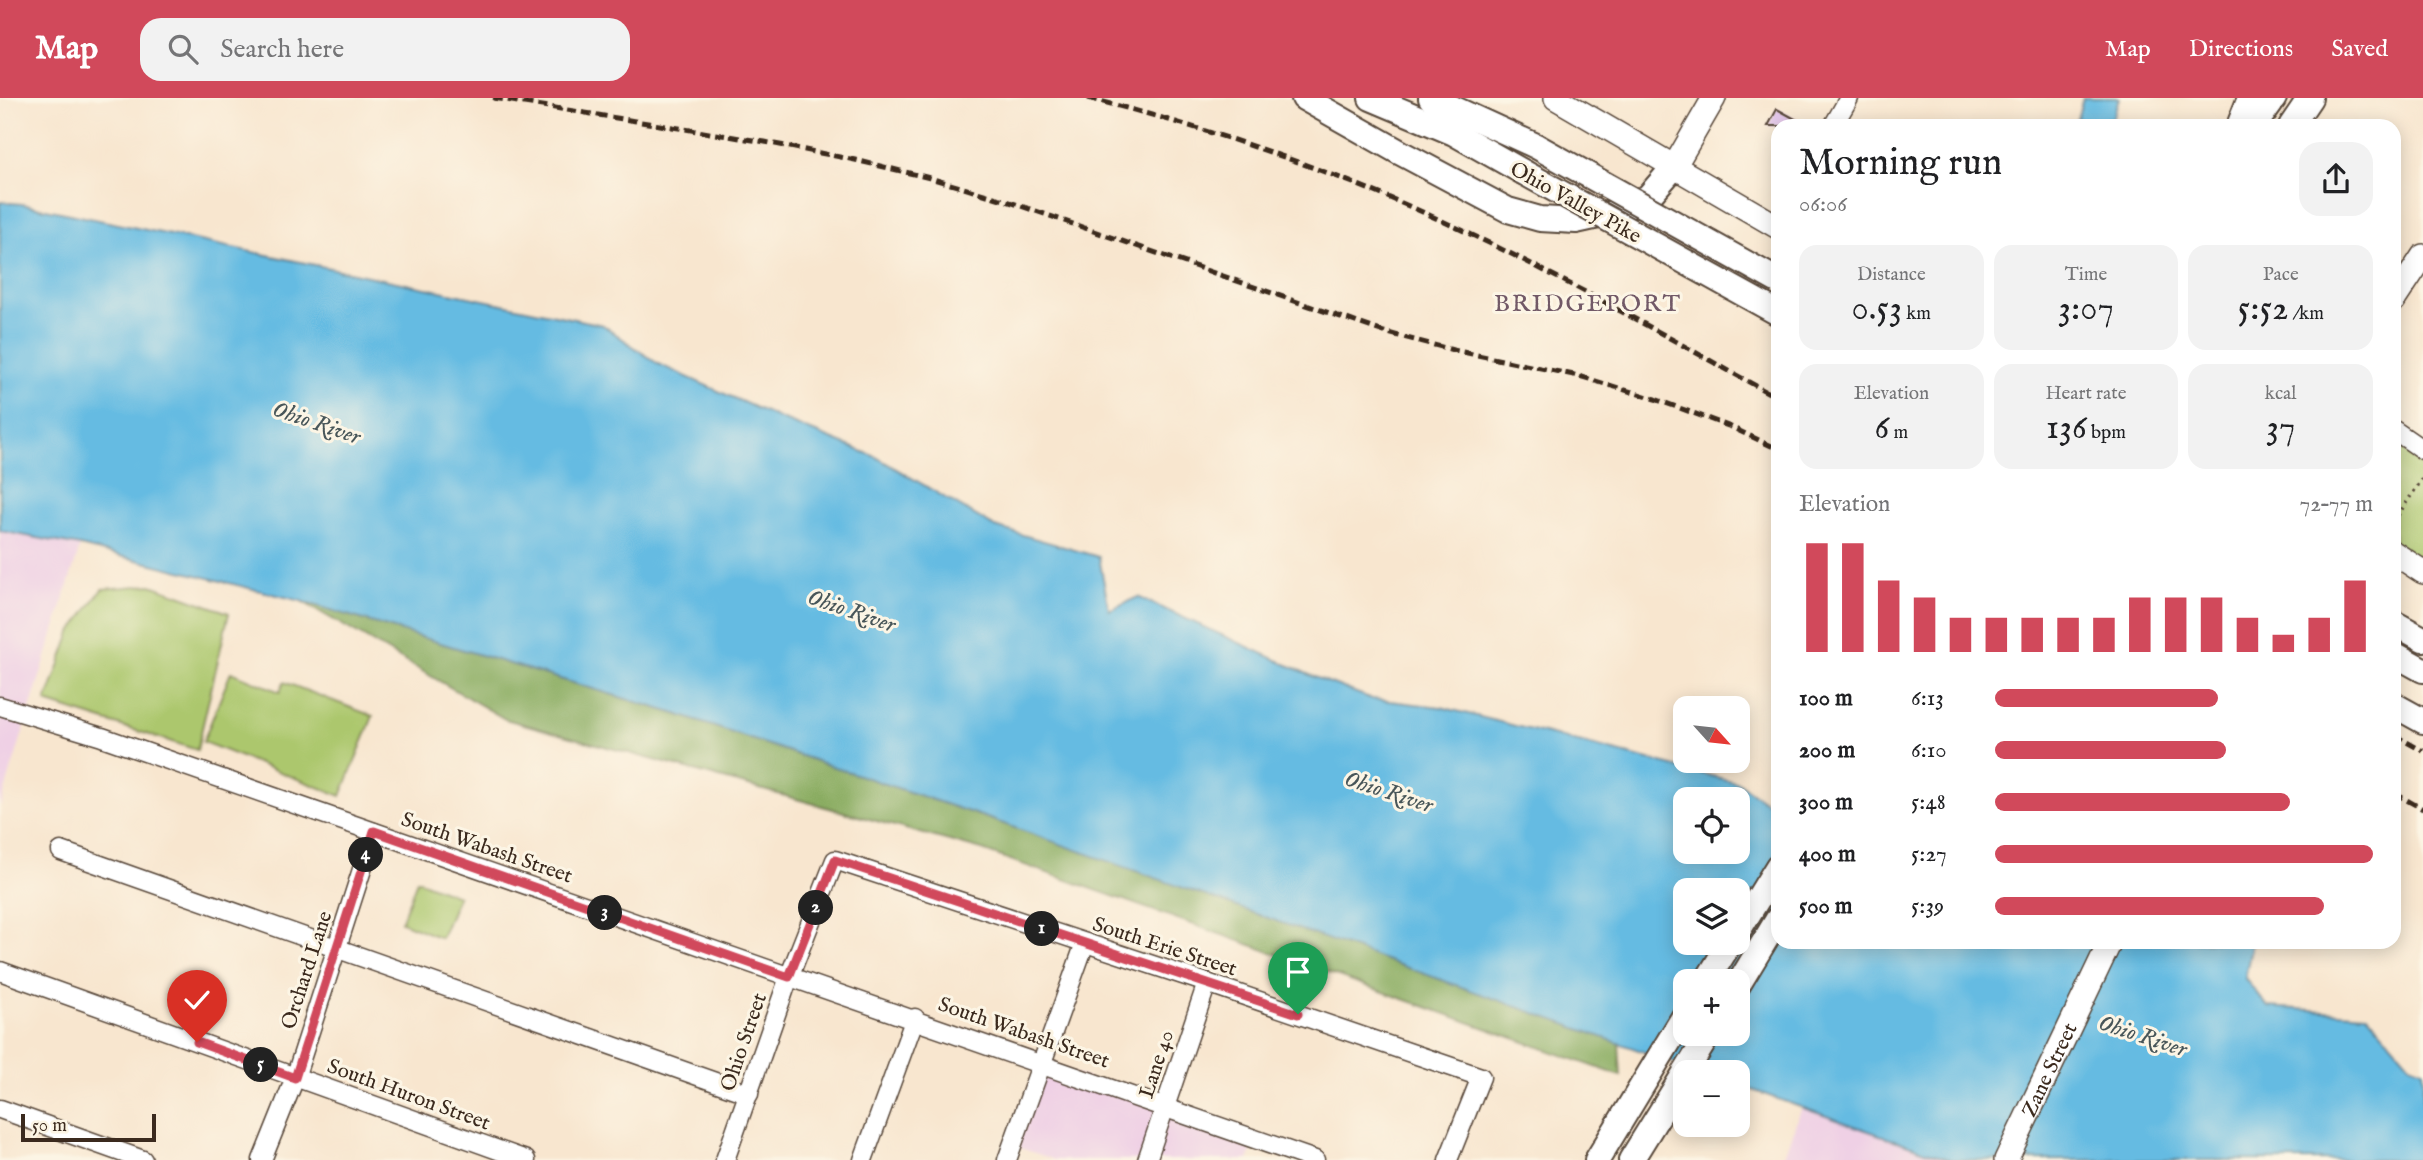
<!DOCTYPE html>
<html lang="en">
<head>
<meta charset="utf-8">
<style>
  :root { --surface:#fff; --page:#f2f2f2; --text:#202124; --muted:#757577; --accent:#d1495b }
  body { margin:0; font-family:"IM FELL English",serif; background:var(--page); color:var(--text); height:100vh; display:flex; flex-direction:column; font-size:26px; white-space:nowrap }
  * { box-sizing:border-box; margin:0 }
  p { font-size:23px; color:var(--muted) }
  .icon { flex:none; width:38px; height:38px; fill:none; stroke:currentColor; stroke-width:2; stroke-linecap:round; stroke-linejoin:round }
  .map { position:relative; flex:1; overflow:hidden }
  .side { position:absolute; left:1771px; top:21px; width:630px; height:830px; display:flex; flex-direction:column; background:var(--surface); border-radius:21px; box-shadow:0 4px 18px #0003 }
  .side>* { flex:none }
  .needle { width:46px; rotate:117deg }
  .buttons { position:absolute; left:1673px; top:598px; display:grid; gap:14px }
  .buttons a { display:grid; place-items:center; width:77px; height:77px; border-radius:14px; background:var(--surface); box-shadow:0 4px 18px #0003; font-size:35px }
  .scale { position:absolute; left:21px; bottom:18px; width:135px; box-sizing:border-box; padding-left:7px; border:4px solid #3b2a1e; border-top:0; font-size:19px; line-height:24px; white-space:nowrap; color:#3b2a1e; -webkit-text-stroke:5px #fcf5e5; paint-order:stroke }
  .pin { position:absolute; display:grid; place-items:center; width:60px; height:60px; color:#fff; margin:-72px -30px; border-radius:50% 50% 50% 0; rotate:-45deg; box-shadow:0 0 7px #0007 }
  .pin .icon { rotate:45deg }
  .km { position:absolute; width:35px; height:35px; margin:-18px; border-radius:50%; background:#222; color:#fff; font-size:19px; line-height:35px; text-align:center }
  .round { display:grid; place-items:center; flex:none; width:74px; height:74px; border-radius:21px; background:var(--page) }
  .summary { display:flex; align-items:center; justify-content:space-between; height:119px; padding:0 28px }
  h1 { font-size:38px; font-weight:600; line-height:52px }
  .figures { display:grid; grid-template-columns:repeat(3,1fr); gap:10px; height:119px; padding:7px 28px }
  .figures div { display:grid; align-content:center; border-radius:18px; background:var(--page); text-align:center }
  .figures b { font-size:35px; font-weight:600 }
  .figures small { font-size:19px; font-weight:400 }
  .figures p { font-size:19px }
  .chart { height:196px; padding:14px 28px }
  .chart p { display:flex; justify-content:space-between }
  .chart svg { width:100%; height:126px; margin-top:7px; stroke:var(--accent); stroke-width:6 }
  ul { padding:0 28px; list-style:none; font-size:23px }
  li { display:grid; grid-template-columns:112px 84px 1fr; align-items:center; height:52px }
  li i { height:18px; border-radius:9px; background:var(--accent) }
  header { display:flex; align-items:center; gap:42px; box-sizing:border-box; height:98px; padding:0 35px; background:var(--accent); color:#fff }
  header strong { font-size:33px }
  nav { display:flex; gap:38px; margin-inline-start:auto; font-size:24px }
  .search { width:490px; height:63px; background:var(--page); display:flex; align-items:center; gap:18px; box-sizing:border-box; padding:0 24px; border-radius:21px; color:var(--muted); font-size:26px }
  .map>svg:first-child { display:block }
  .built { fill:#efd0e5 }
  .green { fill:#acc76d; stroke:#747846; stroke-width:2 }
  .forest { fill:#89ac60; stroke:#626b3f; stroke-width:2 }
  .water { fill:#65bbe2; stroke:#507280; stroke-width:2; fill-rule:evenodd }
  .building { fill:#d8b1ee }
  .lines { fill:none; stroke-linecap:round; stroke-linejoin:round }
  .minor-casing { stroke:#574639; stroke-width:21 }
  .major-casing { stroke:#574639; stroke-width:26 }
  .highway-casing { stroke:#574639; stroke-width:28 }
  .path { stroke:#574639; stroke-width:3.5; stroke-dasharray:2 5; stroke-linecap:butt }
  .minor { stroke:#fff; stroke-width:18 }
  .major { stroke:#fff; stroke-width:23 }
  .highway { stroke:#fff; stroke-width:24 }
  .rail { stroke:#3b2a1e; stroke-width:5; stroke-dasharray:10 5; stroke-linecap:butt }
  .highway-bridge-casing { stroke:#574639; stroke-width:28; stroke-linecap:butt }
  .highway-bridge { stroke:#fff; stroke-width:24 }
  .route-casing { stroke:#fff; stroke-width:14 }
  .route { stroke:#d1495b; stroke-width:9 }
  .labels { text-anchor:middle; stroke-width:6; stroke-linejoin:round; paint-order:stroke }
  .street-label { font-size:21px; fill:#3b2a1e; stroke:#fcf5e5 }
  .water-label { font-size:23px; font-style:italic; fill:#485659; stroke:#fcf5e5 }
  .quarter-label { font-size:24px; letter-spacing:2px; fill:#725967; stroke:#fcf5e5 }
</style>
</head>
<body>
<header>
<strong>Map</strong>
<div class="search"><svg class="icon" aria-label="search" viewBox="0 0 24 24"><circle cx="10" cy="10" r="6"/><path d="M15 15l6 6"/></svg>Search here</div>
<nav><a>Map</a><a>Directions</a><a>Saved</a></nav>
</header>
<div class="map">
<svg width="2423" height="1062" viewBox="0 0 2423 1062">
  <rect width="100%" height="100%" fill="#fcf5e5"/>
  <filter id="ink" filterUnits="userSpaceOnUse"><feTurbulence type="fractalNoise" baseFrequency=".0143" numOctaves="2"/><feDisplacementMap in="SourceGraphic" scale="14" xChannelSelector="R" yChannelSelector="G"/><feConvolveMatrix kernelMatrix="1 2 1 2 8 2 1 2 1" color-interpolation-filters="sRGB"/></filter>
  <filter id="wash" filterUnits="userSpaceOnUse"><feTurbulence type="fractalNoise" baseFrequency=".00686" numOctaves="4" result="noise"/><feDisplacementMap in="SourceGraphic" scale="28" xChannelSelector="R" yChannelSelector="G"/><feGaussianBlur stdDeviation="1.57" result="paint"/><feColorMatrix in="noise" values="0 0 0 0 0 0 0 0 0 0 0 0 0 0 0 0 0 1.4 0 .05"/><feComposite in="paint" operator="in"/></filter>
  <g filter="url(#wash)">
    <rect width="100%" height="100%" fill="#f8e6cf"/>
    <g class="built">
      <polygon points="0,433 80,448 0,709"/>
      <polygon points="1042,964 1256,1041 1248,1062 1055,1062 1012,1047"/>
      <polygon points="1802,1009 1951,1062 1782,1062"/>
    </g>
    <g class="green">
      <polygon points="2394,332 2423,352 2423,474 2394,455"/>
      <polygon points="151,487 229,515 197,652 46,604 71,535 102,491"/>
      <polygon points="231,574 280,594 284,584 373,618 341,698 203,644"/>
      <polygon points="417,782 458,798 441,840 401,824"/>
    </g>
    <polygon class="forest" points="301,503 673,615 990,721 1619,945 1621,978 982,752 505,621"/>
    <g class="water">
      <polygon points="2083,0 2119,0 2110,28 2075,28"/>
      <path d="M0,104L22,106L603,227L658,266L776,319L876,359L995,429L1099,459L1109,512L1138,499L1312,578L1372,601L1441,609L1739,685L1778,713V844H2252L2245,881L2268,909L2367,916L2410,966L2423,971V1062H1951L1738,987V975H1703L990,721L673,615L301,503L80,448L0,433ZM1685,702H1738V754H1685ZM1685,793H1738V845H1685ZM1685,884H1738V936H1685Z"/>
    </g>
    <g id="blocks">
      <polygon class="building" points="1777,11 1808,28 1768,28"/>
    </g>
  </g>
  <g filter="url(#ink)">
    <use href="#blocks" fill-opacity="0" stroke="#574639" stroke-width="2"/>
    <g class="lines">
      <defs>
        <g id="minor">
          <polyline points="1833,28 1849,0"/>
          <polyline points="2394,332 2423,352"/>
          <path d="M0,608L102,639C506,780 911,919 1315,1062"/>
          <polyline points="61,753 749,996"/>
          <polyline points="0,873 526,1062"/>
          <polyline points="0,1011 143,1062"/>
          <polyline points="262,1062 295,980 374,734"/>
          <polyline points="725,1062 789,879 835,762 1207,885 1481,979 1448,1062"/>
          <polyline points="863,1062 915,920"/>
          <polyline points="1007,1062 1085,845"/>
          <polyline points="1147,1062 1207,885"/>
        </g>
        <g id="major">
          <polyline points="1556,0 1778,129"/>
          <polyline points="1674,69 1714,0"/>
          <polyline points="2394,202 2423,158"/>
          <polyline points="2394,455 2423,474"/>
          <path id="s1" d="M2006,1062L2110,844"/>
        </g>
        <g id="highway">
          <polyline points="1304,0 1401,55 1508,112 1540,121 1576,123 1612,115 1648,99 1674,69"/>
          <polyline points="1371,0 1454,35 1523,74"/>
          <polyline points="1431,0 1536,48"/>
          <polyline points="2239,28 2250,0"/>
          <polyline points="2254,28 2274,0"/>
          <polyline points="2291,28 2310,0"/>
          <polyline points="2394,525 2423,541"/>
          <polyline points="2394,556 2423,572"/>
          <polyline points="2394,607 2423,623"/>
          <polyline points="1738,833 1778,768"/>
          <polyline points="1706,884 1730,845"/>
          <polyline points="1738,887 1778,821"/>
          <polyline points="1597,1062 1685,917"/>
          <polyline points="1631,1062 1709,936"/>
        </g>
      </defs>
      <use href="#minor" class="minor-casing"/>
      <use href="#major" class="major-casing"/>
      <use href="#highway" class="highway-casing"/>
      <polyline class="path" points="2394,423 2423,380"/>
      <use href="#minor" class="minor"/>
      <use href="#major" class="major"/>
      <use href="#highway" class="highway"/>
      <g class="rail">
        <polyline points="493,0 765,44 855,62 930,80 1004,102 1384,234 1453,252 1579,278 1655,301 1731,329 1778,351"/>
        <path d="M1088,0C1219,33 1346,77 1468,135C1574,185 1676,244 1778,300"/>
        <polyline points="2394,637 2423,653"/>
        <polyline points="2394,695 2423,711"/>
      </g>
      <defs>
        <g id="highway-bridge">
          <polyline points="1536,48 1778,183"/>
          <polyline points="1523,74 1778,215"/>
        </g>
      </defs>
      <use href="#highway-bridge" class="highway-bridge-casing"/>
      <use href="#highway-bridge" class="highway-bridge"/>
    </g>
  </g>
  <g class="lines" filter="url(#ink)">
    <defs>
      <polyline id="route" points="197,944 295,980 374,733 789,879 835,762 1298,916"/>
    </defs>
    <use href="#route" class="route-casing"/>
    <use href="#route" class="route"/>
  </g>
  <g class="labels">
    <g class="street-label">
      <text transform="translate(1576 104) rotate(29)" y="7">Ohio Valley Pike</text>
      <text transform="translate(487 749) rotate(19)" y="7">South Wabash Street</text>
      <text transform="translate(1165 848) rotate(18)" y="7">South Erie Street</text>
      <text transform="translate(306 872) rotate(-72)" y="7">Orchard Lane</text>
      <text transform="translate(1024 934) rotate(19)" y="7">South Wabash Street</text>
      <text transform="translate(743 944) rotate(-71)" y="7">Ohio Street</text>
      <text transform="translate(1156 966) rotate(-72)" y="7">Lane 40</text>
      <text dy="7" stroke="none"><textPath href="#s1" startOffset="100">Zane Street</textPath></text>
      <text transform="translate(409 996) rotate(20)" y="7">South Huron Street</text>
    </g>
    <g class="water-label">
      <text transform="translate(317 324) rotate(19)" y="8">Ohio River</text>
      <text transform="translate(852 512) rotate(19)" y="8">Ohio River</text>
      <text transform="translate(1389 693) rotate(18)" y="8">Ohio River</text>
      <text transform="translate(2143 937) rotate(18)" y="8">Ohio River</text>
    </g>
    <g class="quarter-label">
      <text x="1588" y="213">BRIDGEPORT</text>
    </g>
  </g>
</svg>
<div class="buttons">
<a><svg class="needle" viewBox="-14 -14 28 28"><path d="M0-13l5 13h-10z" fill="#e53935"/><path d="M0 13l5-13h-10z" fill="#757577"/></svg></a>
<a><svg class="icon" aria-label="locate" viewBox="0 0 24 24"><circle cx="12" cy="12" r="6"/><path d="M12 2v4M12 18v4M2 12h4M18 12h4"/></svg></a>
<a><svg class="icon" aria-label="layers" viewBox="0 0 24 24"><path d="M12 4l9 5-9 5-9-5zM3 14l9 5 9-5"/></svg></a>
<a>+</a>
<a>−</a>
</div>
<div class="scale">50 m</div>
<div class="pin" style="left:1298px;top:916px;background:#1e9e55"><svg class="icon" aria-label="arrive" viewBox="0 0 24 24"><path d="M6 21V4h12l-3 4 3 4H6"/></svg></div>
<div class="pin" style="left:197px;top:944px;background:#d93025"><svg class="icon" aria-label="check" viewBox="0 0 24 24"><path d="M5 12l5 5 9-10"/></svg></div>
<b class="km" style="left:1042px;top:831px">1</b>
<b class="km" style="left:816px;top:810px">2</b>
<b class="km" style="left:605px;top:815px">3</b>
<b class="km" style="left:366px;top:757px">4</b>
<b class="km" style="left:261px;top:967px">5</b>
<section class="side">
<div class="summary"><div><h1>Morning run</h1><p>06:06</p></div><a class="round"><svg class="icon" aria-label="share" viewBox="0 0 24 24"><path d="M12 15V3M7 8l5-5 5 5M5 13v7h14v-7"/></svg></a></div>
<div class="figures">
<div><p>Distance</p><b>0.53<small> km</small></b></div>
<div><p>Time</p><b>3:07</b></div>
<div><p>Pace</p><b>5:52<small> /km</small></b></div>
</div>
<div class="figures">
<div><p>Elevation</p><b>6<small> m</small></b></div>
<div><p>Heart rate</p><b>136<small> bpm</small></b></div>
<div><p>kcal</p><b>37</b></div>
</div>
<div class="chart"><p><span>Elevation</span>72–77 m</p>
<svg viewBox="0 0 160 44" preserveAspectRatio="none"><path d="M5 44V6M15 44V6M25 44V19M35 44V25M45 44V32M55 44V32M65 44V32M75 44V32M85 44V32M95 44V25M105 44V25M115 44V25M125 44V32M135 44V38M145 44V32M155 44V19"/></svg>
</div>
<ul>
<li><b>100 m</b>6:13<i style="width:59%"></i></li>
<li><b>200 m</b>6:10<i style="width:61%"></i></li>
<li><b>300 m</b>5:48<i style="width:78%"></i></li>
<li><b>400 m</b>5:27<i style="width:100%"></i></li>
<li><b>500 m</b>5:39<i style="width:87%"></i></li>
</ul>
</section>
</div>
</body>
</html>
